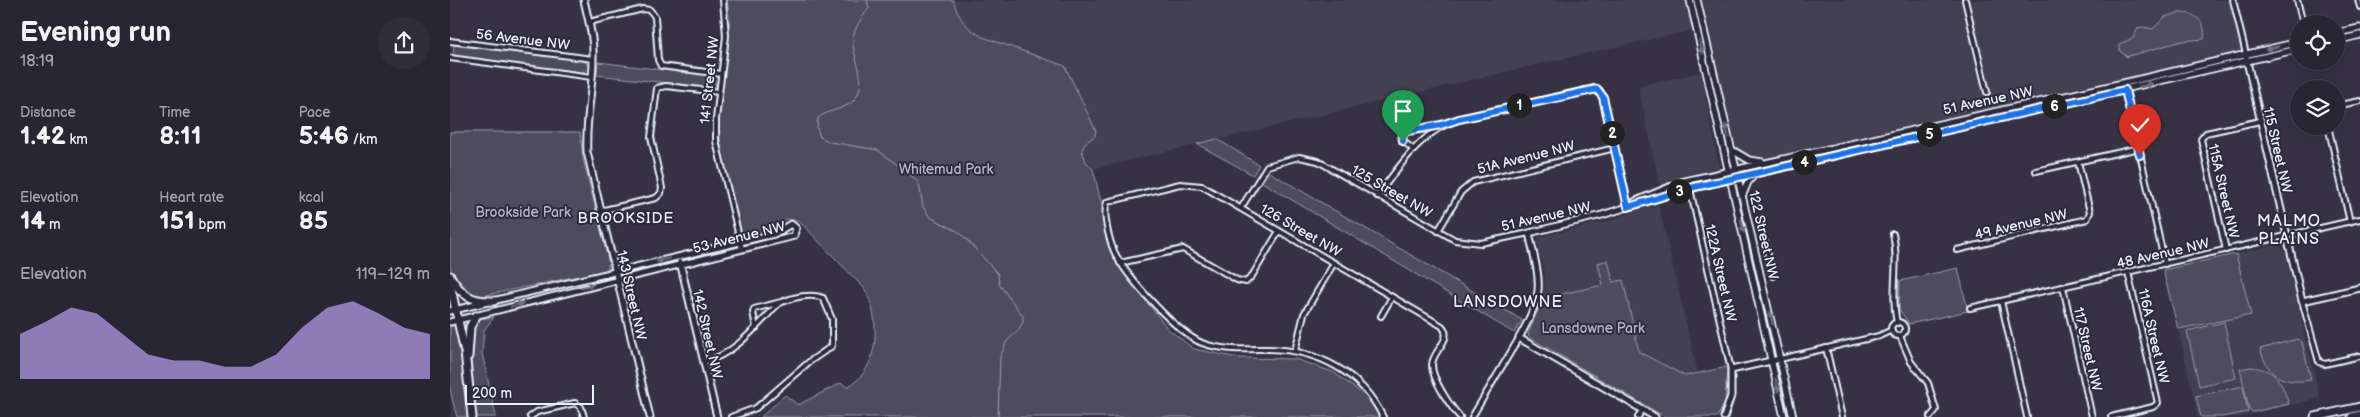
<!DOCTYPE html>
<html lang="en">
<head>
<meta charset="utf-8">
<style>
  :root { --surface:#282633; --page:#302e3b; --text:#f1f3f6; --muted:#a5a5ac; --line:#44434e; --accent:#bca0f2 }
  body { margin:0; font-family:"Balsamiq Sans",sans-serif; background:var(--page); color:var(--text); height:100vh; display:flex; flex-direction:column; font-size:19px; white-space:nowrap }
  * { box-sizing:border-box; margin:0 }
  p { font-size:16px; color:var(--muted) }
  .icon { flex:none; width:28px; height:28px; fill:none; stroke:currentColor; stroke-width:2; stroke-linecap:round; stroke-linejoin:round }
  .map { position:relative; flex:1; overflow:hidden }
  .drawer { display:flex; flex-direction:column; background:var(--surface); width:450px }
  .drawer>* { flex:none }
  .controls { position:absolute; left:1840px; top:15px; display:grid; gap:10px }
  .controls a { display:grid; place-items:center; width:55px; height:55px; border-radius:50%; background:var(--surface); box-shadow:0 5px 20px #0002,0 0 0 1px var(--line); font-size:25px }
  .scale { position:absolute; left:15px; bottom:12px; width:129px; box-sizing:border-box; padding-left:5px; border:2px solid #e8f1f8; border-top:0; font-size:14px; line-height:18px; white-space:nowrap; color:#e8f1f8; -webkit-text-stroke:4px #2f2a3d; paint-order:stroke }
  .pin { position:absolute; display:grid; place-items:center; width:42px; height:42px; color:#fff; margin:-51px -21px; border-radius:50% 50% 50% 0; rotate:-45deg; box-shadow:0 0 5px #0007 }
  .pin .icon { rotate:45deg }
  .km { position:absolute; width:25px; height:25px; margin:-12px; border-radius:50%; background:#222; color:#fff; font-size:14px; line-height:25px; text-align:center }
  .round { display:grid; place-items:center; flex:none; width:52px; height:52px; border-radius:26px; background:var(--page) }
  .overview { display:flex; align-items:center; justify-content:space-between; height:85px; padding:0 20px }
  h1 { font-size:28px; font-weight:800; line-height:38px }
  .metrics { display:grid; grid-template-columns:repeat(3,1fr); gap:8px; height:85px; padding:5px 20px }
  .metrics div { display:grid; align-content:center }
  .metrics b { font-size:25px; font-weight:800 }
  .metrics small { font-size:14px; font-weight:400 }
  .metrics p { font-size:14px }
  .chart { height:140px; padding:10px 20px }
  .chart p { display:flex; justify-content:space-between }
  .chart svg { width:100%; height:90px; margin-top:5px; fill:var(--accent); opacity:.7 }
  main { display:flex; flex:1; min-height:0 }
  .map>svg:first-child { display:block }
  .built { fill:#433f51 }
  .green { fill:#4d4b5c; stroke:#9a9eaa }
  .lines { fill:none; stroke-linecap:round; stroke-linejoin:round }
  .stream { stroke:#a0a4af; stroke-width:1 }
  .minor-casing { stroke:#e8f1f8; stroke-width:8 }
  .tertiary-casing { stroke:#e8f1f8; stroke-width:9 }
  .secondary-casing { stroke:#e8f1f8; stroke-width:9 }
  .motorway-casing { stroke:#e8f1f8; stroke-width:11 }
  .minor { stroke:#2f2a3d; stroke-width:4 }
  .tertiary { stroke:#2f2a3d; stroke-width:5 }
  .secondary { stroke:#2f2a3d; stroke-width:5.5 }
  .motorway { stroke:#2f2a3d; stroke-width:7 }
  .oneway { fill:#70707e }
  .route-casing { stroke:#fff; stroke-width:10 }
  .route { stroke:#1a73e8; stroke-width:6 }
  .labels { text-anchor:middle; stroke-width:4; stroke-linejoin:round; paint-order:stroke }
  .street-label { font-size:14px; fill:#e8f1f8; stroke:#2f2a3d }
  .park-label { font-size:14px; fill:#b2b7c1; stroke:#2f2a3d }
  .neighbourhood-label { font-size:15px; letter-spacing:1px; fill:#e8f1f8; stroke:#2f2a3d }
  .quarter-label { font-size:16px; letter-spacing:1px; fill:#e8f1f8; stroke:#2f2a3d }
</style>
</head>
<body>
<main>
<section class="drawer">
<div class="overview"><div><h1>Evening run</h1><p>18:19</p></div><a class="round"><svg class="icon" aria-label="share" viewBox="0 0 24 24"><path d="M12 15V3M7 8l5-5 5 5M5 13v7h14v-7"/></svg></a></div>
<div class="metrics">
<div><p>Distance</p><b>1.42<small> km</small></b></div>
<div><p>Time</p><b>8:11</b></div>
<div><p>Pace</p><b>5:46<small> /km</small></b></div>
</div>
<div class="metrics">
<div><p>Elevation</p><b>14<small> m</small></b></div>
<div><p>Heart rate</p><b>151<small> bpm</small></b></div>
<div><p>kcal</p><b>85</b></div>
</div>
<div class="chart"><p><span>Elevation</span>119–129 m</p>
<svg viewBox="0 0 160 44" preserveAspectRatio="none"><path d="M0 44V22L10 16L20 9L30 12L40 22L50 32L60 35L70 35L80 38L90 38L100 32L110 19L120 9L130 6L140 12L150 19L160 22V44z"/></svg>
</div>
</section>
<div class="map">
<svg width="1910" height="417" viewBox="0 0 1910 417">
  <rect width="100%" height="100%" fill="#363244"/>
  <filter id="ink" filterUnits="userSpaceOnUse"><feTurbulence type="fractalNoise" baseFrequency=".02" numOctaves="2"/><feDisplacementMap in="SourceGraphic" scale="10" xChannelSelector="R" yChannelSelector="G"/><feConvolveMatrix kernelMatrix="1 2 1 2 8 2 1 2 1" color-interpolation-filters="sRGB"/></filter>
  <g filter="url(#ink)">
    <g class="built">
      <polygon points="484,0 1783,0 1796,57 1284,174 1250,29 1132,54 643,169 511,169"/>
      <polygon points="1251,72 1269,167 1233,176 1210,186 1188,86"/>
      <polygon points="1208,203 1248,373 1235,376 1189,352 1173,280 1093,298 1095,275 1087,241 1089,237 1158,221"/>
      <polygon points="1829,244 1835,252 1870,398 1790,417 1748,417 1728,329 1800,315 1786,254"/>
    </g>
    <g class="green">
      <path d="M277,0H503C509,19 516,28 533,37L615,66L646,131L645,136L635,143L632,150L636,162L643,169L666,263L718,329L744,349L788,358L845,359L883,372L922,401L930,417H311L335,395L348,405L391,383L397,387C431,371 431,316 414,288L349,221L337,219C325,227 308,242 292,237C285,204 273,170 270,137C265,91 286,46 277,0Z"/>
      <path d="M1728,13C1745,12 1757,21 1754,39L1732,41L1679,56L1677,57L1670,51V44L1683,38L1688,28L1693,27L1703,29L1715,17Z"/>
      <polygon points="4,45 134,60 137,63 136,71 132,72 3,56"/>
      <polygon points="148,62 264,76 266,86 262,88 147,75"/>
      <polygon points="0,132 130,132 133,159 159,263 157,270 32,296 19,293 7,284 0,266"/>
      <polygon points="767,139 809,165 803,175 747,144"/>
      <polygon points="819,172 1072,320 1064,333 812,182"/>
      <polygon points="1786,254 1801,315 1728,329 1713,270"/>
      <polygon points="1158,260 1163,282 1173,280 1189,352 1235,376 1277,367 1275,403 1267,417 1215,417 1079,337 1078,334 1093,298 1153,285 1148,263"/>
      <polygon points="1508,268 1518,311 1459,324 1449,309 1450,281"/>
      <polygon points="44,317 34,330 32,353 46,417 26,417 21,356 21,331 30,319"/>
      <polygon points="1774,322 1786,378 1749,386 1737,331"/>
      <polygon points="6,326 20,417 7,417 0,390 0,327"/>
      <path d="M1847,339L1852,342L1861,380C1832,384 1819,377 1810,349Z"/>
      <path d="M1801,367C1827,370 1831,381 1839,404L1803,412L1799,409L1790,369Z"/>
      <polygon points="1793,386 1798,412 1772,417 1751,417 1746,396"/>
    </g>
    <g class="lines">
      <path class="stream" d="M417,0L419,8C413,17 404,27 403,39C402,59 419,79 405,99C396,110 379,109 368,118L367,128L370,137L380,142L428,150L463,177L469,184L473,207L480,217L509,232L517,240L548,274L549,284L573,316V322L567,332L557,341L550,357L548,417"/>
      <defs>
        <g id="minor">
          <polyline points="273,0 276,36 266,119 266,141 292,249"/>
          <polyline points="1515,0 1537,92"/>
          <polyline points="1783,0 1796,54"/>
          <polyline points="1847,0 1853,24"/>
          <polyline points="1908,0 1910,7"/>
          <polyline points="139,22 193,9 200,10 205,17 208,60 211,66 271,74"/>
          <polyline points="0,41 143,59"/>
          <polyline points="0,58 142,77"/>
          <polyline points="1675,88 1715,264"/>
          <polyline points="1886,106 1910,101"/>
          <polyline points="1878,126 1900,222"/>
          <polyline points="964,150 953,141 952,136 954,132 989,126"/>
          <polyline points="1586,171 1689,148"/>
          <polyline points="1238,180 1281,370"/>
          <path d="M927,196C951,165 971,131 1009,119L1145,88L1150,91L1153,97L1178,207"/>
          <polyline points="791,208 817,166 849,157 868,161 1005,240 1031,243 1079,233"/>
          <polyline points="150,211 206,198 211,193 212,188 201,137 207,88 216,86 269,92"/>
          <polyline points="988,231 1011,192 1023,182 1165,148"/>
          <path d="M1443,234C1450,264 1440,293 1447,323"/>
          <polyline points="1315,243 1323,276"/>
          <polyline points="1507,250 1637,219 1640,212 1628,162"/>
          <polyline points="1776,250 1751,139 1756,133 1810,121"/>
          <polyline points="670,263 733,249 787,280 796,282 802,276 829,231"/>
          <polyline points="1613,287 1642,417"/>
          <polyline points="1551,301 1577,417"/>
          <polyline points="1852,301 1869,362 1875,364 1910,356"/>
          <polyline points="1520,308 1910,219"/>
          <polyline points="931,316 942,297"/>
          <circle cx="1448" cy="329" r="7"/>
          <polyline points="306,328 303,312 304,309 331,302"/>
          <polyline points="1450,336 1461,362 1478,383 1486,410 1480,417"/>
          <polyline points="1376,348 1392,417"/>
          <polyline points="845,351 854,314 884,263"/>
          <polyline points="1330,359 1429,336 1442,330"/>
          <path d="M254,362C279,356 298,336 315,318C320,313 326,304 332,302C343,297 362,293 373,298L382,319V346L359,362L306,408L281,417"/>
          <polyline points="80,417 87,412 125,403 131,407 134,417"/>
          <path d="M933,417C911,372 868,350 819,349C797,349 773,351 752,343C727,333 680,280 667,257C660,245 652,215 657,202L730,184L752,186L992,326C1004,339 982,351 982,365C982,379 1000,406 1010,417"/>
          <polyline points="1022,417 1069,338"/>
          <polyline points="1188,417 1192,410"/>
          <polyline points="1661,417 1703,407 1708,403 1678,272"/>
        </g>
        <g id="tertiary">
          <path d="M134,0C138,19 144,38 143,58C143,90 135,120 137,152L200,417"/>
          <polyline points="1796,57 1852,301 1910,288"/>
          <polyline points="1179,206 1186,201 1234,181 1280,171"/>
          <polyline points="230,262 267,417"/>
          <polyline points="0,311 324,234 341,224 346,228 344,236 337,238 0,322"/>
          <path d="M1205,417L1069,338C1096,291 1090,283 1079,233L1152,215L1232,190L1281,179"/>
          <polyline points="1274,417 1281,396 1281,370 1330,359"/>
        </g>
        <g id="secondary">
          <polyline points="1240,0 1334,417"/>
          <polyline points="1247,0 1343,417"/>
          <polyline points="1886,33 1910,28"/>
          <polyline points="1886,41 1910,35"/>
          <polyline points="1282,150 1299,160 1312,162"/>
          <polyline points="1280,171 1669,84 1849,42"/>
          <polyline points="1281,179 1849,49"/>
          <polyline points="1253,185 1283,172"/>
          <polyline points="1293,194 1298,182 1305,174"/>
        </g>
        <g id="motorway">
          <path d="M0,276C11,295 21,302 44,301"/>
          <polyline points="0,284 15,352 22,417"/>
          <polyline points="18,356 20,327 26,316"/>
          <polyline points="1865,417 1910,407"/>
          <polyline points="1902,417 1910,415"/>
        </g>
      </defs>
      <use href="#minor" class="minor-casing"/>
      <use href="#tertiary" class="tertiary-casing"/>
      <use href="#secondary" class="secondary-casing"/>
      <use href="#motorway" class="motorway-casing"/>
      <use href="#minor" class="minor"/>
      <use href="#tertiary" class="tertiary"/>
      <use href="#secondary" class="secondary"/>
      <use href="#motorway" class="motorway"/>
    </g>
    <defs><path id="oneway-solid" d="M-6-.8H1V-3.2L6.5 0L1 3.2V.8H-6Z" transform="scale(1.25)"/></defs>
    <g class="oneway">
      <use href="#oneway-solid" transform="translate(1251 47) rotate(77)"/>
      <use href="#oneway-solid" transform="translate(1822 48) rotate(167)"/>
      <use href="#oneway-solid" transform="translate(1696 85) rotate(-13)"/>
      <use href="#oneway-solid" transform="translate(1277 131) rotate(-103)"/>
      <use href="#oneway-solid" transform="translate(1292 226) rotate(77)"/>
      <use href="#oneway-solid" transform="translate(213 260) rotate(167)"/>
      <use href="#oneway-solid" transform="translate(137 286) rotate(-14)"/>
      <use href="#oneway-solid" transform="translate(67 305) rotate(-14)"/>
      <use href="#oneway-solid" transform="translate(1321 318) rotate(-103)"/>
      <use href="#oneway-solid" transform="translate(1327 385) rotate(78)"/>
    </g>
  </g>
  <g class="lines" filter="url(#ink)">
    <defs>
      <polyline id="route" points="953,141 952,135 957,131 991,125 1009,119 1147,89 1153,97 1178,207 1240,188 1675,90 1690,155"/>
    </defs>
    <use href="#route" class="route-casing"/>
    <use href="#route" class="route"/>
  </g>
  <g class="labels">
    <g class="street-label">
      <text transform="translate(73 39) rotate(7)" y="5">56 Avenue NW</text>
      <text transform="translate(259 80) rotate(-84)" y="5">141 Street NW</text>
      <text transform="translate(1538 100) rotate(-12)" y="5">51 Avenue NW</text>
      <text transform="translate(1828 150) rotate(77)" y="5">115 Street NW</text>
      <text transform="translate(1076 157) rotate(-14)" y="5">51A Avenue NW</text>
      <text transform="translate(942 191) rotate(30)" y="5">125 Street NW</text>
      <text transform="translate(1774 191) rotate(77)" y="5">115A Street NW</text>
      <text transform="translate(1096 216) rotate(-13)" y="5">51 Avenue NW</text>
      <text transform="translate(1571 224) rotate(-13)" y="5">49 Avenue NW</text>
      <text transform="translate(851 230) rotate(30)" y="5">126 Street NW</text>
      <text transform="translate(1314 235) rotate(77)" y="5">122 Street NW</text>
      <text transform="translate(289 237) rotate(-14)" y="5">53 Avenue NW</text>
      <text transform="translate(1713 253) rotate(-13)" y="5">48 Avenue NW</text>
      <text transform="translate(1271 273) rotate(77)" y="5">122A Street NW</text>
      <text transform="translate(182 295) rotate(77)" y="5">143 Street NW</text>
      <text transform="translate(258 334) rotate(77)" y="5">142 Street NW</text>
      <text transform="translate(1704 336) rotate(77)" y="5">116A Street NW</text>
      <text transform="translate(1638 349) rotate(77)" y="5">117 Street NW</text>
    </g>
    <g class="park-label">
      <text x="496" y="174">Whitemud Park</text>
      <text x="73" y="217">Brookside Park</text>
      <text x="1143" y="333">Lansdowne Park</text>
    </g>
    <g class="neighbourhood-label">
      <text x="176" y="223">BROOKSIDE</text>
    </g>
    <g class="quarter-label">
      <text x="1839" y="226">MALMO<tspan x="1839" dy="18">PLAINS</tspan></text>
      <text x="1058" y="307">LANSDOWNE</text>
    </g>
  </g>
</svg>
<div class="controls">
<a><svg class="icon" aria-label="locate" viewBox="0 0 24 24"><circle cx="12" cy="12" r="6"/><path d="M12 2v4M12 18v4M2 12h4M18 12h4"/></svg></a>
<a><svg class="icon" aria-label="layers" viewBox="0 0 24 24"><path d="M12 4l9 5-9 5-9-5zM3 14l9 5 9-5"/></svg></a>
</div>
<div class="scale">200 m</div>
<div class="pin" style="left:953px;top:141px;background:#1e9e55"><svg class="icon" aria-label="arrive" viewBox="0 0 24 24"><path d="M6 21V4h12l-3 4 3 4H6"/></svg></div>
<div class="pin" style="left:1690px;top:155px;background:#d93025"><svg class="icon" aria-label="check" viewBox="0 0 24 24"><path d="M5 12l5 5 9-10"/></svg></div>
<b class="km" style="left:1069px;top:105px">1</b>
<b class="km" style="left:1162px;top:133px">2</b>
<b class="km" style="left:1229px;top:191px">3</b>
<b class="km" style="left:1354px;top:162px">4</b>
<b class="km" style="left:1479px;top:134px">5</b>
<b class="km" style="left:1604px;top:106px">6</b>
</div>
</main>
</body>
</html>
